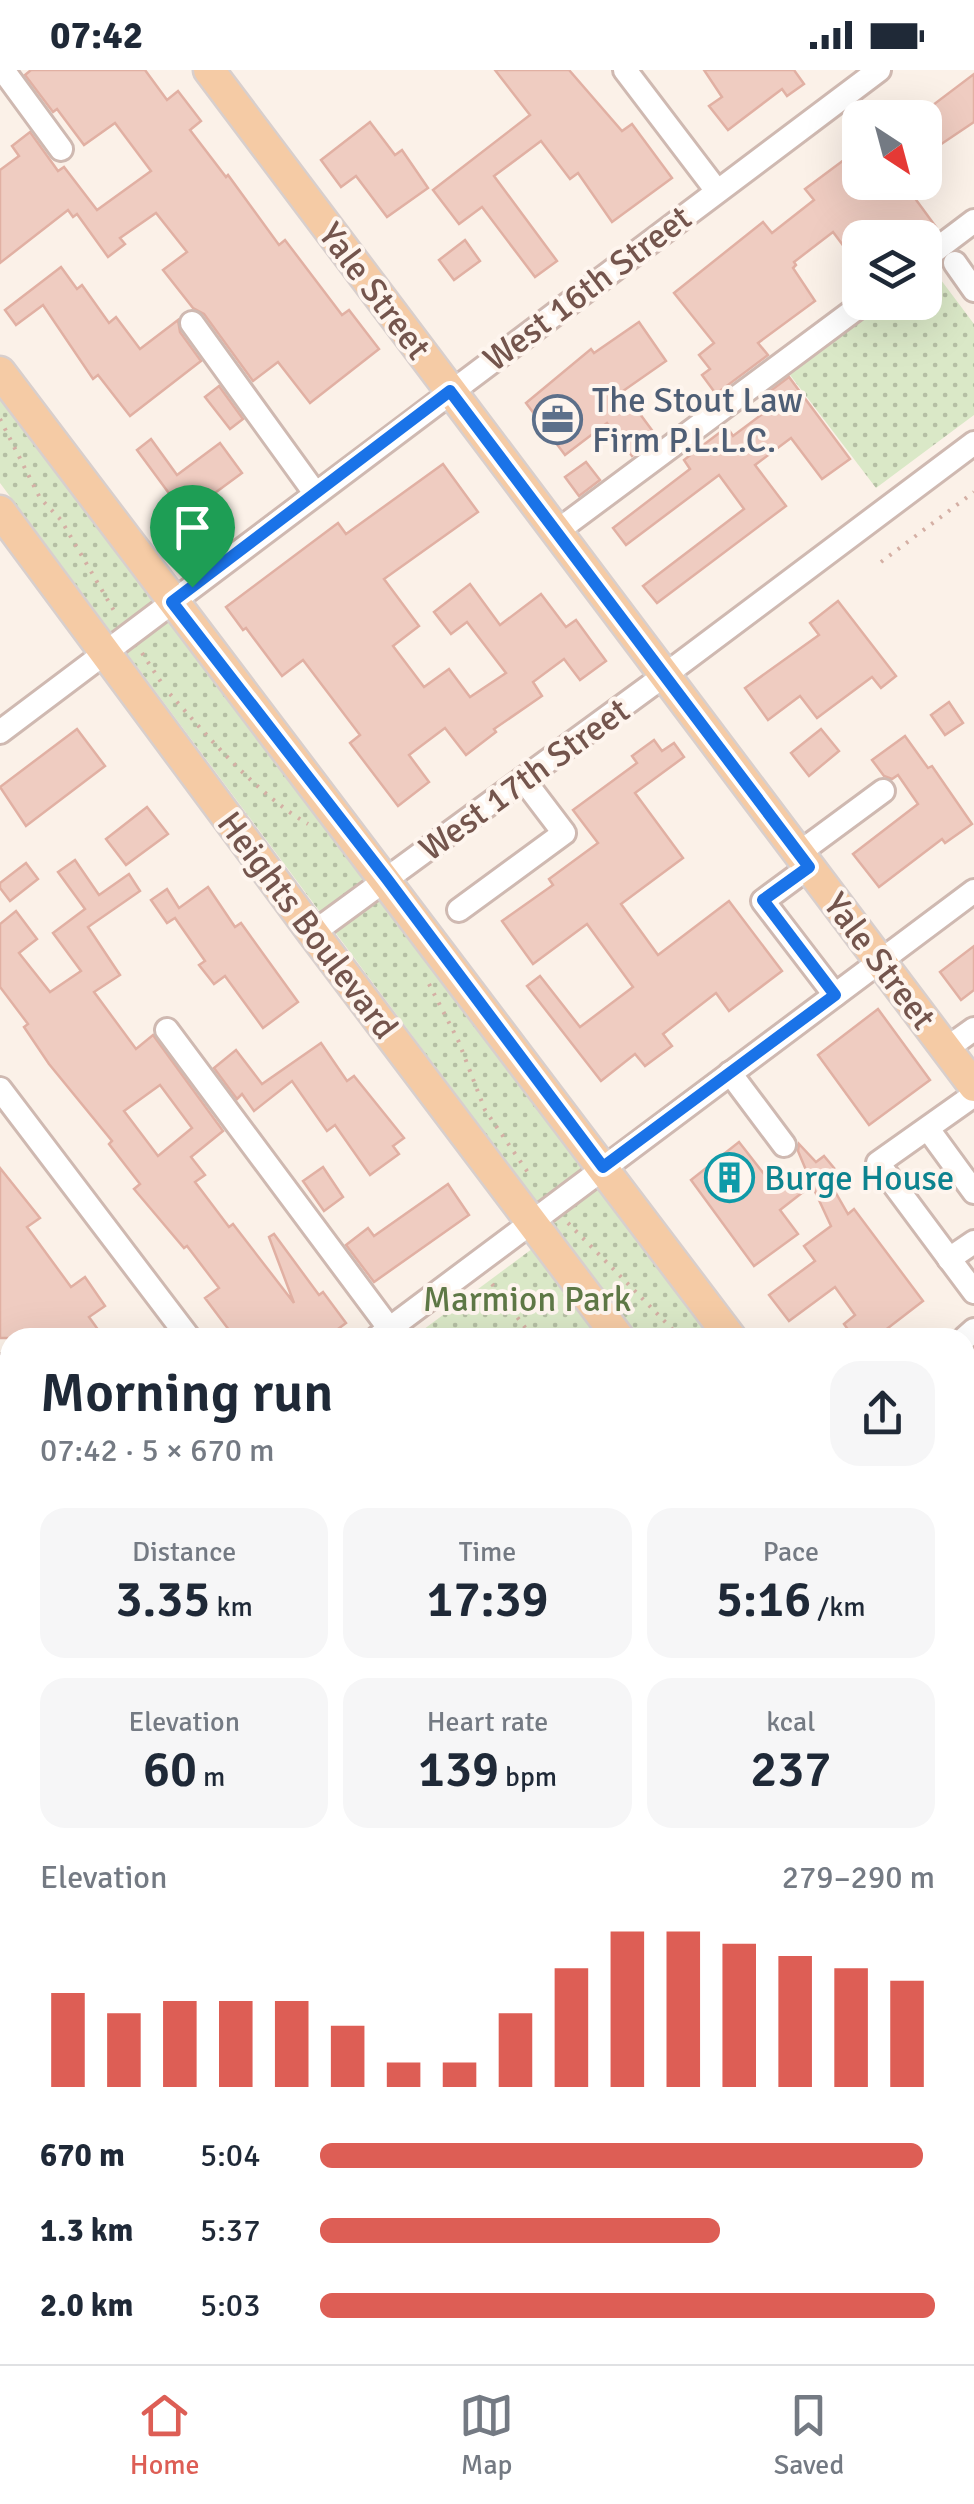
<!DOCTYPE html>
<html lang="en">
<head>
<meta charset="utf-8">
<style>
  :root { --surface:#fff; --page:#f6f6f7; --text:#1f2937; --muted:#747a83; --line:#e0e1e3; --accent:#dd5e55 }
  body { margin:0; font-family:Signika,sans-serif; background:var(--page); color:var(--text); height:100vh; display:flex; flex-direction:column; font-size:38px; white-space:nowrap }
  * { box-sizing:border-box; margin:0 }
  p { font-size:32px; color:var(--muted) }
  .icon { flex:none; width:55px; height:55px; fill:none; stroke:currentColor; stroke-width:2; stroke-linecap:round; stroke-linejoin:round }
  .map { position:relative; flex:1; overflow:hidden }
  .sheet { position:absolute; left:0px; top:1258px; width:975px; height:1038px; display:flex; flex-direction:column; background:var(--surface); border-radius:30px 30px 0 0; box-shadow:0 10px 40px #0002 }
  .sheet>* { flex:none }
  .needle { width:65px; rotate:144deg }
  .fabs { position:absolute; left:842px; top:30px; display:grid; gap:20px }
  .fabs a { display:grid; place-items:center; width:100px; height:100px; border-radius:20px; background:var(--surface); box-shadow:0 10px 40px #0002; font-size:50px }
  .pin { position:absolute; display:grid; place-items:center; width:85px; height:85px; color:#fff; margin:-102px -42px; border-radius:50% 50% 50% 0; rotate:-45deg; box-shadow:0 0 10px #0007 }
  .pin .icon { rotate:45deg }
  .round { display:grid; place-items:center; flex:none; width:105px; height:105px; border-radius:30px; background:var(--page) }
  .headline { display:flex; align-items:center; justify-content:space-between; height:170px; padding:0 40px }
  h1 { font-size:55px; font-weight:600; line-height:75px }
  .figures { display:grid; grid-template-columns:repeat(3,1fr); gap:15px; height:170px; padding:10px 40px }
  .figures div { display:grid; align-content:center; border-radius:25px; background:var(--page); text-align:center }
  .figures b { font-size:50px; font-weight:600 }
  .figures small { font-size:28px; font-weight:400 }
  .figures p { font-size:28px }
  .chart { height:280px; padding:20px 40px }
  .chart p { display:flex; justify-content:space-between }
  .chart svg { width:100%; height:180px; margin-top:10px; stroke:var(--accent); stroke-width:6 }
  ul { padding:0 40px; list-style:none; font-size:32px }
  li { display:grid; grid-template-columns:160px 120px 1fr; align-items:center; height:75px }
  li i { height:25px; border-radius:12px; background:var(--accent) }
  .status { display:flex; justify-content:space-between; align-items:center; height:70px; padding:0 50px; background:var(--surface); direction:ltr }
  .status svg { height:28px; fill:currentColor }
  .tabs { display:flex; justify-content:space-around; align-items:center; height:140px; border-top:2px solid var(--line); background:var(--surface); font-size:28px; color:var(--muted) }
  .tabs a { display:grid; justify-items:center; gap:5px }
  .tabs .active { color:var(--accent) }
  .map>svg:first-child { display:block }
  .residential { fill:#f2e2d7 }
  .education { fill:#eee5f8 }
  .green { fill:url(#green-dots) }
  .building { fill:#efccc1; stroke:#e1b0a3; stroke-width:2.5; fill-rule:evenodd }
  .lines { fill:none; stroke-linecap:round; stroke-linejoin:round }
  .minor-casing { stroke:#cfb9b1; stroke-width:28 }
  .major-casing { stroke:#d8cfcd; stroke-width:35 }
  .path { stroke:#d4afa4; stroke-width:4; stroke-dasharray:2.5 8; stroke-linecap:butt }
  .minor { stroke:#fff; stroke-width:22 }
  .major { stroke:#f5cba5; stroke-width:30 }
  .route-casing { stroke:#fff; stroke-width:20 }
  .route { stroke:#1a73e8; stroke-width:12 }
  .labels { text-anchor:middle; stroke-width:8; stroke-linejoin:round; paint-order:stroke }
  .street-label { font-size:35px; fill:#74554d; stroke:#fef5ee }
  .service-label { font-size:35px; fill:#4e5e75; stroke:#fef5ee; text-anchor:start }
  .culture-label { font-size:35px; fill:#0d838f; stroke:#fef5ee; text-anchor:start }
  .park-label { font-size:35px; fill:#5e7846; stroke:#fef5ee }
</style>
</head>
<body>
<div class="status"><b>07:42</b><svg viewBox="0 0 49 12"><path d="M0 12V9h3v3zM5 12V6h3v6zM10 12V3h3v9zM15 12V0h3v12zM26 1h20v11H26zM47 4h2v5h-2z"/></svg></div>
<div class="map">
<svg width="974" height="2294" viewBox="0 0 974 2294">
  <defs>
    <pattern id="green-dots" width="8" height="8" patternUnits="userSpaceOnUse" patternTransform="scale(2.5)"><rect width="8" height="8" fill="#dae8c7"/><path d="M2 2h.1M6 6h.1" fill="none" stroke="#b5bfa4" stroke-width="1.8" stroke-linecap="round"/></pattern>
  </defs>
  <rect width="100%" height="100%" fill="#fbf1e8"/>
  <g class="residential">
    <polygon points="974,1706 974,2294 192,2294 204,2285 965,2285 965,1713"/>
    <polygon points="0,2152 10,2165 10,2285 19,2285 7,2294 0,2294"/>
  </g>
  <polygon class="education" points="974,1752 974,2021 965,2009 965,1759"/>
  <g class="green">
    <polygon points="929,194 974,254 974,345 876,418 787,301 878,233 925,232 925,197"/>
    <polygon points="0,324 711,1267 637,1267 0,413"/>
    <polygon points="536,1176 604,1268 412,1268"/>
  </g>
  <g class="building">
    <polygon points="31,0 145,0 167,30 178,21 201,51 190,60 226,107 228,105 279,175 285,170 342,245 349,240 379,279 310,333 278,292 253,311 204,244 193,238 163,200 187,182 156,143 120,168 125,174 108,187 77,144 73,147 68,140 0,193 0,100 19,86 12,76 30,62 58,101 64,97 97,140 151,101 115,53 84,75 57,39 53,42 25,5"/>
    <polygon points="495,0 569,0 622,61 632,54 672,108 612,152 578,103 570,109 541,71 494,106 557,191 535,207 482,137 459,154 433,120 530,45"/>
    <polygon points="704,0 794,0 804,14 787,26 782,19 728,60 709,36 722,27"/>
    <polygon points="974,4 974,52 925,85 925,41"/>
    <polygon points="370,52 395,85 402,80 428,118 387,147 356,106 341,117 321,90"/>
    <polygon points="860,78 860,112 903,112 936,157 922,168 860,168 860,198 833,162 794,192 796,195 793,198 815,231 758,273 768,285 716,324 702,305 710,299 699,285 714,273 674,223 763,152 772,163 814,130 805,119"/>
    <polygon points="465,170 480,191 454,210 439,190"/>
    <polygon points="61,197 77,219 82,215 109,253 116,247 140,279 178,250 180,262 201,291 130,346 98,305 93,309 43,235 16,255 5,240"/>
    <polygon points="639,252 666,291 623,321 657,367 632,386 607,353 565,385 526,333 591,279 594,283"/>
    <polygon points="789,307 850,389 822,409 791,368 755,395 786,436 657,533 643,516 744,439 719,405 626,475 613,458 690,399 684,390 698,379 727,357 733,366 769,339 761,328"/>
    <polygon points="219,316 243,349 230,359 205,327"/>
    <polygon points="151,369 177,405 220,373 242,403 185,445 137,380"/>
    <polygon points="586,392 600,410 579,426 565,407"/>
    <polygon points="443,394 478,442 384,509 419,556 393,576 424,617 449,599 470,627 506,603 467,552 451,564 434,542 470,514 500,555 541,524 566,557 576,550 606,591 580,610 564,589 533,612 542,626 494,659 496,662 466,685 445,658 409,685 429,712 398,736 350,673 360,665 303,590 282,606 246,558 243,560 226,537 338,453 346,464"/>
    <polygon points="838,531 896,606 881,618 872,607 817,648 800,626 768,650 745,618 819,565 810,553"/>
    <polygon points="949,632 963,653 945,665 931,645"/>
    <polygon points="77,659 105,696 26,756 0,717"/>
    <polygon points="821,659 839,681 809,706 791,683"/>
    <polygon points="905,666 928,698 932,696 972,754 945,773 942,769 879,817 853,784 918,734 898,705 892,709 884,706 872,690"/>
    <polygon points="654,670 662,681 674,673 684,687 635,723 683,788 621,834 658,885 729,831 782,901 729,941 716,923 663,964 672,976 645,996 635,984 601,1011 527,916 540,906 580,957 633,917 587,854 533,894 502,851 553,815 549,809 598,773 573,740 637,693 632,686"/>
    <polygon points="147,737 168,764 126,795 106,769"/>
    <path d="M75,790L99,825L129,804L140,821L88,857L120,905L94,922L136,979L153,965L223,1061L191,1087L205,1105L195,1112L229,1157L233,1154L294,1233L269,1167L274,1164L319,1225L323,1222L346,1253L326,1268H235L205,1228L219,1218L187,1176L184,1178L134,1119L140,1114L109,1074L112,1071L49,994L24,957L28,954L0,917V854L16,841L37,869L19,883L50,922L81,901L53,863L85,839L58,802ZM160,1015L192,1058L158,1086L124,1041Z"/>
    <polygon points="26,793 38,809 10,831 0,818 0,813"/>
    <polygon points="208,817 235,857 241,853 298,932 263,958 225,906 214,914 199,895 205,891 175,848 167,853 151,830 167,819 179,838"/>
    <polygon points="974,876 974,920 961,930 940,902"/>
    <polygon points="878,939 930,1010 869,1055 818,985"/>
    <polygon points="321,973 347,1011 354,1006 404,1068 393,1076 399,1084 370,1105 335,1055 327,1061 292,1011 254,1041 242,1024 237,1029 214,998 236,980 262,1014"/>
    <polygon points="739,1072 778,1122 806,1100 798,1081 799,1074 816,1092 824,1086 834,1098 825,1104 848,1144 854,1139 923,1231 875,1268 854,1268 844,1254 855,1245 835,1217 789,1251 769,1225 815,1191 804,1176 831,1156 812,1115 780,1140 798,1164 754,1196 691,1110"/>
    <polygon points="323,1097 343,1127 324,1141 303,1111"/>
    <polygon points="0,1098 40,1148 27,1157 71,1217 85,1207 105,1236 89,1247 104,1268 0,1268"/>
    <polygon points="448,1114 469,1145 374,1212 346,1175 368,1158 374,1166"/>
  </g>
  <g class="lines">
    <defs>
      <g id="minor">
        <polyline points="3,0 61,79"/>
        <polyline points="625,0 717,121"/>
        <polyline points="925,188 974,151"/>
        <polyline points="955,193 974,220"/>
        <polyline points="192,253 315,423"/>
        <polyline points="556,462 865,232"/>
        <polyline points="0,662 879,0"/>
        <polyline points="799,783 883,721"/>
        <polyline points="809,797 763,831 835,925"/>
        <polyline points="459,840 564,763 523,709"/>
        <polyline points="313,863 665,605 974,373"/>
        <polyline points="167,960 389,1258"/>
        <polyline points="946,979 974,959"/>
        <polyline points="730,1003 784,1075"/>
        <polyline points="0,1019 189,1268"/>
        <polyline points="974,1025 878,1093 974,1222"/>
        <polyline points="928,1059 974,1122"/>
        <polyline points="949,1189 974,1172"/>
        <polyline points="377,1268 974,821"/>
        <polyline points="965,1268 974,1260"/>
        <polyline points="0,1296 10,1309"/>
        <polyline points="965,1315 974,1327"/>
        <polyline points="0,1553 10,1546"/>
        <polyline points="0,1575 10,1588"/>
        <polyline points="0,1857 10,1870"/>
        <polyline points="965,2020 974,2032"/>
        <polyline points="0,2133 10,2146"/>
        <polyline points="115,2285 122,2294"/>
        <polyline points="322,2285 329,2294"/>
        <polyline points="526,2285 533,2294"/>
        <polyline points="956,2285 963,2294"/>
      </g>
      <g id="major">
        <polyline points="209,0 974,1016"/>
        <polyline points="0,302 731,1268"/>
        <polyline points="0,441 313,863 619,1268"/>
        <polyline points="965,1578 974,1589"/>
        <polyline points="965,1712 974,1706"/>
        <polyline points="199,2294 211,2285"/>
      </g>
    </defs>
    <use href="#minor" class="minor-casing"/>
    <use href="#major" class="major-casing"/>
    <g class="path">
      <polyline points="0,349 40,428 61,450 117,546"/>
      <polyline points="881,492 974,422"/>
      <polyline points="142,583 161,612"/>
      <path d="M170,624C209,668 257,724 308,754"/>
      <polyline points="429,914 458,970 485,1040 529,1104"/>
      <polyline points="568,1153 681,1268"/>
      <polyline points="492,1214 527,1260"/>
    </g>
    <use href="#minor" class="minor"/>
    <use href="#major" class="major"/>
  </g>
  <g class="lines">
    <defs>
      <polygon id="route" points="450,321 809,797 763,830 835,925 603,1097 387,809 172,532"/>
    </defs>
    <use href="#route" class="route-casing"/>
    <use href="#route" class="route"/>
  </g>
  <defs>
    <symbol id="office-ring" viewBox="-11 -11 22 22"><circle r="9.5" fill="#fef5ee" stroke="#5c6f8a" stroke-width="1.5"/><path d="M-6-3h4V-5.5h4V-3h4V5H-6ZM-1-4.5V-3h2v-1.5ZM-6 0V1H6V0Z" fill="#5c6f8a"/></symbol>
    <symbol id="building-ring" viewBox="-11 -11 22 22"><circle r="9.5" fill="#fef5ee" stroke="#0f9aa8" stroke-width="1.5"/><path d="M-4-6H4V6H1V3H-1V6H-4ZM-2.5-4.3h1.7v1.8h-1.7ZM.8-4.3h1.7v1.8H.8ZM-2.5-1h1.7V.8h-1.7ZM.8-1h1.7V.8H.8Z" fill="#0f9aa8"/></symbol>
  </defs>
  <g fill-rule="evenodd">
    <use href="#office-ring" x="530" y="322" width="55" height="55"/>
    <use href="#building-ring" x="702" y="1080" width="55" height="55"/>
  </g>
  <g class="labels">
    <g class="street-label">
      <text transform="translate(587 218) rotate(-37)" y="12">West 16th Street</text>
      <text transform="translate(375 221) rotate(53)" y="12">Yale Street</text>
      <text transform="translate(524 709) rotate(-36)" y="12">West 17th Street</text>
      <text transform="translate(308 855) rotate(53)" y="12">Heights Boulevard</text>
      <text transform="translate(880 891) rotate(53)" y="12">Yale Street</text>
    </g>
    <g class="service-label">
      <text x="592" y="342">The Stout Law<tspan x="592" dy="40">Firm P.L.L.C.</tspan></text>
    </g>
    <g class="culture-label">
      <text x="764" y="1120">Burge House</text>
    </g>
    <g class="park-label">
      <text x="527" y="1241">Marmion Park</text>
    </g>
  </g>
</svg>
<div class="fabs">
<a><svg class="needle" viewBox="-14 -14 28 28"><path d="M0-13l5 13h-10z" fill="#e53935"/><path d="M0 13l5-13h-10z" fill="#747a83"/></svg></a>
<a><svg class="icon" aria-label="layers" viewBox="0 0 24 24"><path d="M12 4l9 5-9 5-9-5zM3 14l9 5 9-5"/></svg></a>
</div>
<div class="pin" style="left:192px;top:517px;background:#1e9e55"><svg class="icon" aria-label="arrive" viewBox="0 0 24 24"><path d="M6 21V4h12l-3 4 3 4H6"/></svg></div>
<section class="sheet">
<div class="headline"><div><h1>Morning run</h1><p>07:42 · 5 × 670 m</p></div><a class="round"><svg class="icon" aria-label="share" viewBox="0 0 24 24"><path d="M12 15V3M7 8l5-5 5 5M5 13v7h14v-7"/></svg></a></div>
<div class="figures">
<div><p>Distance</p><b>3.35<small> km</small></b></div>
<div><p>Time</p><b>17:39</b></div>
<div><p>Pace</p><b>5:16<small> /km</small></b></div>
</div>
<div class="figures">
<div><p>Elevation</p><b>60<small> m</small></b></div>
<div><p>Heart rate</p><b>139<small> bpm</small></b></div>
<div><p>kcal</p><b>237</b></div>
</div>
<div class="chart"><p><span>Elevation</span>279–290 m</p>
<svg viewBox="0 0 160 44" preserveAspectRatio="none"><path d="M5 44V21M15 44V26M25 44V23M35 44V23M45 44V23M55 44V29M65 44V38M75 44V38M85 44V26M95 44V15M105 44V6M115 44V6M125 44V9M135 44V12M145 44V15M155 44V18"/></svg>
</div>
<ul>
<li><b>670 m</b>5:04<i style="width:98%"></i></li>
<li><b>1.3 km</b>5:37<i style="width:65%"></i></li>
<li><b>2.0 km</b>5:03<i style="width:100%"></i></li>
</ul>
</section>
</div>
<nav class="tabs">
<a class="active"><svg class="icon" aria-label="home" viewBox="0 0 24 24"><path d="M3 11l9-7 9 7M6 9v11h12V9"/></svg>Home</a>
<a><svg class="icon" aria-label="map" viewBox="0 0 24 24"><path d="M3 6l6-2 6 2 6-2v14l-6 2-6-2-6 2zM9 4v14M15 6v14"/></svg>Map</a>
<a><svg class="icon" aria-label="saved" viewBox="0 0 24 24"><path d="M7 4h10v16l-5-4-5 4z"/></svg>Saved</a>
</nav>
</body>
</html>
